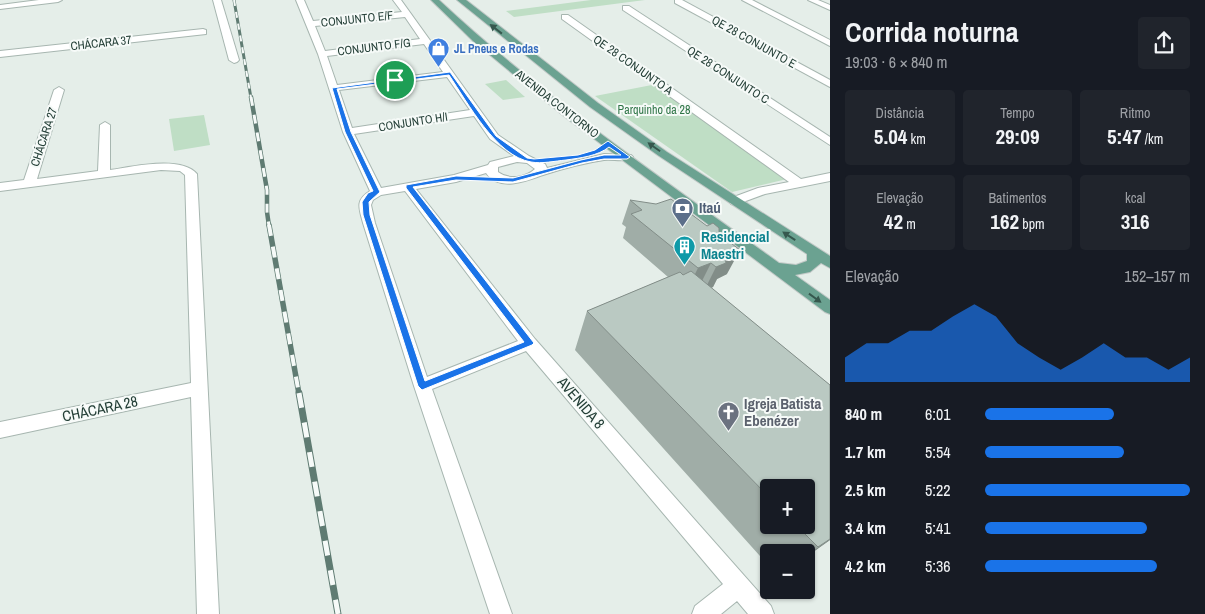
<!DOCTYPE html>
<html lang="pt">
<head>
<meta charset="utf-8">
<style>
  :root { --surface:#171b24; --page:#20242c; --text:#f1f3f6; --muted:#9ea1a6; --accent:#1a73e8 }
  body { margin:0; font-family:"Archivo Narrow",sans-serif; background:var(--page); color:var(--text); height:100vh; display:flex; flex-direction:column; font-size:19px; white-space:nowrap }
  * { box-sizing:border-box; margin:0 }
  p { font-size:16px; color:var(--muted) }
  .icon { flex:none; width:28px; height:28px; fill:none; stroke:currentColor; stroke-width:2; stroke-linecap:round; stroke-linejoin:round }
  .map { position:relative; flex:1; overflow:hidden }
  .drawer { display:flex; flex-direction:column; background:var(--surface); width:375px }
  .drawer>* { flex:none }
  .tools { position:absolute; left:760px; top:479px; display:grid; gap:10px }
  .tools a { display:grid; place-items:center; width:55px; height:55px; border-radius:5px; background:var(--surface); box-shadow:0 1px 4px #0004; font-size:25px }
  .pin { position:absolute; display:grid; place-items:center; width:42px; height:42px; color:#fff; margin:-21px; border:2px solid #fff; border-radius:50%; box-shadow:0 1px 5px #0007 }
  .round { display:grid; place-items:center; flex:none; width:52px; height:52px; border-radius:5px; background:var(--page) }
  .head { display:flex; align-items:center; justify-content:space-between; height:85px; padding:0 15px }
  h1 { font-size:28px; font-weight:700; line-height:38px }
  .stats { display:grid; grid-template-columns:repeat(3,1fr); gap:8px; height:85px; padding:5px 15px }
  .stats div { display:grid; align-content:center; border-radius:5px; background:var(--page); text-align:center }
  .stats b { font-size:21px; font-weight:700 }
  .stats small { font-size:14px; font-weight:400 }
  .stats p { font-size:14px }
  .chart { height:140px; padding:10px 15px }
  .chart p { display:flex; justify-content:space-between }
  .chart svg { width:100%; height:90px; margin-top:5px; fill:var(--accent); opacity:.7 }
  ul { padding:0 15px; list-style:none; font-size:16px }
  li { display:grid; grid-template-columns:80px 60px 1fr; align-items:center; height:38px }
  li i { height:12px; border-radius:6px; background:var(--accent) }
  main { display:flex; flex:1; min-height:0 }
  .map>svg:first-child { display:block }
  .green { fill:#bfdec5 }
  .lines { fill:none; stroke-linecap:round; stroke-linejoin:round }
  .minor-casing { stroke:#a7b6b0; stroke-width:2 }
  .major-casing { stroke:#c2c9c7; stroke-width:2 }
  .minor { fill:#fff; fill-rule:evenodd }
  .major { fill:#6ba291; fill-rule:evenodd }
  .rail-far3-casing { stroke:#5f7b72; stroke-width:3 }
  .rail-far2-casing { stroke:#5f7b72; stroke-width:4.5 }
  .rail-far1-casing { stroke:#5f7b72; stroke-width:5.5 }
  .rail-casing { stroke:#5f7b72; stroke-width:7 }
  .rail-far3 { stroke:#f6faf8; stroke-width:2; stroke-dasharray:6; stroke-linecap:butt }
  .rail-far2 { stroke:#f6faf8; stroke-width:3; stroke-dasharray:9; stroke-linecap:butt }
  .rail-far1 { stroke:#f6faf8; stroke-width:4; stroke-dasharray:11; stroke-linecap:butt }
  .rail { stroke:#f6faf8; stroke-width:5; stroke-dasharray:15; stroke-linecap:butt }
  .wall { fill:#a0ada7; fill-rule:evenodd }
  .shaded-wall { fill:#828d88 }
  .building { fill:#bac9c2; stroke:#828d88 }
  .oneway { fill:#36584e }
  .route { fill:#1a73e8; stroke:#fff; fill-rule:evenodd }
  .labels { text-anchor:middle; stroke-width:4; stroke-linejoin:round; paint-order:stroke }
  .far-street-label { font-size:12px; fill:#243f37; stroke:#f6faf8 }
  .far-shop-label { font-size:12px; font-weight:bold; fill:#366cbe; stroke:#f6faf8; text-anchor:start }
  .far-park-label { font-size:12px; fill:#2f7547; stroke:#f6faf8 }
  .service-label { font-size:15px; font-weight:bold; fill:#4e5e75; stroke:#f6faf8; text-anchor:start }
  .culture-label { font-size:15px; font-weight:bold; fill:#0d838f; stroke:#f6faf8; text-anchor:start }
  .street-label { font-size:15px; fill:#243f37; stroke:#f6faf8 }
  .worship-label { font-size:15px; font-weight:bold; fill:#5b616d; stroke:#f6faf8; text-anchor:start }
</style>
</head>
<body>
<main>
<div class="map">
<svg width="830" height="614" viewBox="0 0 830 614">
  <rect width="100%" height="100%" fill="#e5eee9"/>
  <g class="green">
    <polygon points="591,0 645,0 514,17 506,11"/>
    <polygon points="506,80 525,97 503,100 485,84"/>
    <polygon points="657,84 787,179 732,192 595,96"/>
    <polygon points="204,115 210,145 174,151 169,119"/>
  </g>
  <g class="lines">
    <defs>
      <g id="minor">
        <polygon points="39,0 62,0 58,2 0,9 0,5"/>
        <polygon points="213,0 221,0 239,60 237,62 234,63 229,60"/>
        <path d="M296,0H304L313,21L402,12L393,0H401L498,135L529,156L545,164L547,168L604,154L631,155L633,157L631,159C622,162 613,159 604,160C584,163 562,169 543,175C527,181 499,192 486,173L456,182L416,189L535,339L771,606L774,614H748L737,601L721,614H692L695,606L723,584L526,351L432,389L512,614H490L414,386L363,223C359,208 355,200 370,191L343,132L318,54ZM405,17L420,39L325,51L315,26ZM424,44L443,72L337,85L327,56ZM447,77L470,110L352,128L339,90ZM474,116L490,139L514,156L490,162L488,165L454,175L381,188L354,134ZM517,162L527,163L535,169C525,178 509,180 498,172V167ZM405,191L518,341L427,377L375,223L371,205L373,200L381,195Z"/>
        <polygon points="675,0 682,0 830,80 830,87 675,3"/>
        <polygon points="742,0 752,0 830,40 830,46"/>
        <polygon points="808,0 818,0 830,5 830,10"/>
        <polygon points="623,6 629,6 830,137 830,145 623,10"/>
        <polygon points="562,15 568,15 801,179 830,173 830,181 765,194 735,205 731,204 729,201 731,198 758,188 789,182 562,19"/>
        <polygon points="203,29 206,30 206,34 0,57 0,51"/>
        <path d="M59,87L64,90L37,179L98,171L100,125L105,122L110,125V170C132,167 181,155 197,174L219,614H197L191,397L0,438V422L191,383L185,175L180,171L161,170L0,191V183L24,180L54,90Z"/>
      </g>
      <path id="major" d="M431,0H439C544,98 663,179 779,263L796,265L807,261V254L659,156L590,107L457,0H466L598,103L667,152L830,256V268L821,263L810,272L795,275L830,300V314L825,312L565,117L473,41Z"/>
    </defs>
    <use href="#minor" class="minor-casing"/>
    <use href="#major" class="major-casing"/>
    <use href="#minor" class="minor"/>
    <use href="#major" class="major"/>
    <defs>
      <polyline id="rail-far3" points="234,0 251,98"/>
      <polyline id="rail-far2" points="251,97 267,190 267,212 269,226"/>
      <polyline id="rail-far1" points="269,225 299,394"/>
      <polyline id="rail" points="299,393 338,614"/>
    </defs>
    <use href="#rail-far3" class="rail-far3-casing"/>
    <use href="#rail-far2" class="rail-far2-casing"/>
    <use href="#rail-far1" class="rail-far1-casing"/>
    <use href="#rail" class="rail-casing"/>
    <use href="#rail-far3" class="rail-far3"/>
    <use href="#rail-far2" class="rail-far2"/>
    <use href="#rail-far1" class="rail-far1"/>
    <use href="#rail" class="rail"/>
  </g>
  <path class="wall" d="M630,200L719,234L727,274L717,279L713,287L711,288L830,385V540L806,557V552H769V566L575,350L587,311L668,277L623,238L626,227L622,224ZM769,488L806,525H769Z"/>
  <g class="shaded-wall">
    <polygon points="740,250 727,274 717,279 713,287 704,291 716,267 725,257"/>
    <polygon points="711,263 699,287 686,292 698,268"/>
    <polygon points="830,539 830,540 806,557 806,556"/>
  </g>
  <g class="building">
    <polygon points="671,199 707,226 713,223 719,228 719,234 740,250 725,257 726,263 716,267 711,263 698,268 631,214 642,210 630,200 656,204"/>
    <polygon points="691,271 830,385 830,539 818,547 796,525 806,525 806,488 769,488 769,497 587,311 680,272 683,275"/>
  </g>
  <defs><path id="oneway-solid" d="M-6-.8H1V-3.2L6.5 0L1 3.2V.8H-6Z" transform="scale(1.25)"/></defs>
  <g class="oneway">
    <use href="#oneway-solid" transform="translate(496 29) rotate(-142)"/>
    <use href="#oneway-solid" transform="translate(654 147) rotate(-145)"/>
    <use href="#oneway-solid" transform="translate(789 236) rotate(-147)"/>
    <use href="#oneway-solid" transform="translate(815 298) rotate(36)"/>
  </g>
  <path class="route" d="M450,72L496,136L527,158L534,159L578,155L595,150L608,141L630,157L627,159H604L582,163L513,182L456,180L413,187L534,343L532,345L422,390L418,386L363,215L362,202L368,193L373,191L345,132L332,88ZM449,75C468,103 496,156 531,162C542,164 555,161 566,160C580,158 598,156 609,147L621,155H604L581,160L513,178L456,176L406,185V188L524,342L425,381L370,215L369,202L380,192L351,132L337,89Z"/>
  <defs>
    <symbol id="shop-pin" viewBox="-11 -11 22 30"><path d="M0 17L-7.5 6A9.5 9.5 0 1 1 7.5 6Z" fill="#3f7fe0" stroke="#f6faf8"/><path d="M-5-2.5h2.3a2.7 3.5 0 0 1 5.4 0H5L5.5 6h-11ZM-1.5-2.5h3a1.5 2.3 0 0 0-3 0Z" fill="#fff"/></symbol>
    <symbol id="bank-pin" viewBox="-11 -11 22 30"><path d="M0 17L-7.5 6A9.5 9.5 0 1 1 7.5 6Z" fill="#5c6f8a" stroke="#f6faf8"/><path d="M-6-4H6V4H-6ZM0-2.3a2.3 2.3 0 1 0 0 4.6a2.3 2.3 0 1 0 0-4.6Z" fill="#fff"/></symbol>
    <symbol id="building-pin" viewBox="-11 -11 22 30"><path d="M0 17L-7.5 6A9.5 9.5 0 1 1 7.5 6Z" fill="#0f9aa8" stroke="#f6faf8"/><path d="M-4-6H4V6H1V3H-1V6H-4ZM-2.5-4.3h1.7v1.8h-1.7ZM.8-4.3h1.7v1.8H.8ZM-2.5-1h1.7V.8h-1.7ZM.8-1h1.7V.8H.8Z" fill="#fff"/></symbol>
    <symbol id="church-pin" viewBox="-11 -11 22 30"><path d="M0 17L-7.5 6A9.5 9.5 0 1 1 7.5 6Z" fill="#6b7280" stroke="#f6faf8"/><path d="M-1.2-6h2.4v3.5h3.3v2.4h-3.3V6h-2.4V-.1h-3.3v-2.4h3.3Z" fill="#fff"/></symbol>
  </defs>
  <g fill-rule="evenodd">
    <use href="#shop-pin" x="426" y="36" width="25" height="34"/>
    <use href="#bank-pin" x="670" y="196" width="25" height="34"/>
    <use href="#building-pin" x="672" y="234" width="25" height="34"/>
    <use href="#church-pin" x="716" y="400" width="25" height="34"/>
  </g>
  <g class="labels">
    <g class="far-street-label">
      <text transform="translate(357 19) rotate(-6)" y="4">CONJUNTO E/F</text>
      <text transform="translate(754 42) rotate(29)" y="4">QE 28 CONJUNTO E</text>
      <text transform="translate(101 43) rotate(-6)" y="4">CHÁCARA 37</text>
      <text transform="translate(374 47) rotate(-7)" y="4">CONJUNTO F/G</text>
      <text transform="translate(633 65) rotate(35)" y="4">QE 28 CONJUNTO A</text>
      <text transform="translate(728 75) rotate(33)" y="4">QE 28 CONJUNTO C</text>
      <text transform="translate(557 104) rotate(38)" y="4">AVENIDA CONTORNO</text>
      <text transform="translate(413 122) rotate(-9)" y="4">CONJUNTO H/I</text>
      <text transform="translate(44 137) rotate(-72)" y="4">CHÁCARA 27</text>
    </g>
    <g class="far-shop-label">
      <text x="454" y="53">JL Pneus e Rodas</text>
    </g>
    <g class="far-park-label">
      <text x="654" y="114">Parquinho da 28</text>
    </g>
    <g class="service-label">
      <text x="699" y="213">Itaú</text>
    </g>
    <g class="culture-label">
      <text x="701" y="242">Residencial<tspan x="701" dy="17">Maestri</tspan></text>
    </g>
    <g class="street-label">
      <text transform="translate(581 403) rotate(49)" y="5">AVENIDA 8</text>
      <text transform="translate(100 409) rotate(-12)" y="5">CHÁCARA 28</text>
    </g>
    <g class="worship-label">
      <text x="744" y="409">Igreja Batista<tspan x="744" dy="17">Ebenézer</tspan></text>
    </g>
  </g>
</svg>
<div class="tools">
<a>+</a>
<a>−</a>
</div>
<div class="pin" style="left:395px;top:80px;background:#1e9e55"><svg class="icon" aria-label="arrive" viewBox="0 0 24 24"><path d="M6 21V4h12l-3 4 3 4H6"/></svg></div>
</div>
<section class="drawer">
<div class="head"><div><h1>Corrida noturna</h1><p>19:03 · 6 × 840 m</p></div><a class="round"><svg class="icon" aria-label="share" viewBox="0 0 24 24"><path d="M12 15V3M7 8l5-5 5 5M5 13v7h14v-7"/></svg></a></div>
<div class="stats">
<div><p>Distância</p><b>5.04<small> km</small></b></div>
<div><p>Tempo</p><b>29:09</b></div>
<div><p>Ritmo</p><b>5:47<small> /km</small></b></div>
</div>
<div class="stats">
<div><p>Elevação</p><b>42<small> m</small></b></div>
<div><p>Batimentos</p><b>162<small> bpm</small></b></div>
<div><p>kcal</p><b>316</b></div>
</div>
<div class="chart"><p><span>Elevação</span>152–157 m</p>
<svg viewBox="0 0 160 44" preserveAspectRatio="none"><path d="M0 44V32L10 25L20 25L30 19L40 19L50 12L60 6L70 12L80 25L90 32L100 38L110 32L120 25L130 32L140 32L150 38L160 32V44z"/></svg>
</div>
<ul>
<li><b>840 m</b>6:01<i style="width:63%"></i></li>
<li><b>1.7 km</b>5:54<i style="width:68%"></i></li>
<li><b>2.5 km</b>5:22<i style="width:100%"></i></li>
<li><b>3.4 km</b>5:41<i style="width:79%"></i></li>
<li><b>4.2 km</b>5:36<i style="width:84%"></i></li>
</ul>
</section>
</main>
</body>
</html>
